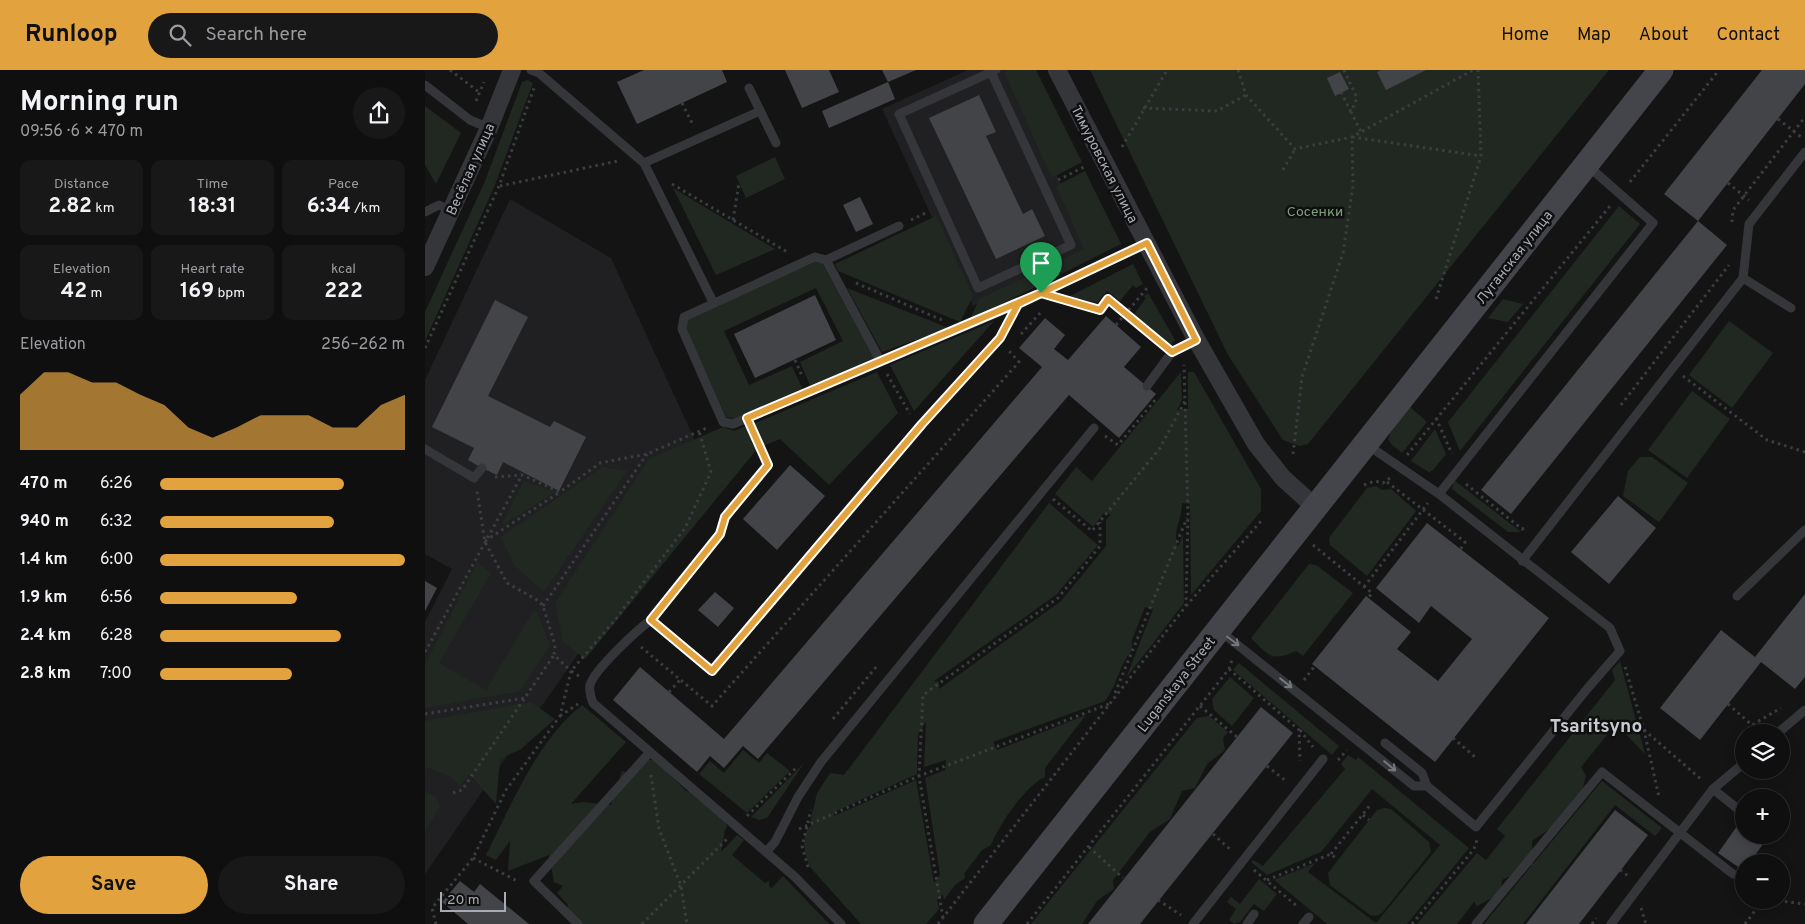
<!DOCTYPE html>
<html lang="en">
<head>
<meta charset="utf-8">
<style>
  :root { --surface:#0f0f10; --page:#181819; --text:#f1f3f6; --muted:#9b9c9f; --line:#2f2f30; --accent:#e2a33f }
  body { margin:0; font-family:Overpass,sans-serif; background:var(--page); color:var(--text); height:100vh; display:flex; flex-direction:column; font-size:19px; white-space:nowrap }
  * { box-sizing:border-box; margin:0 }
  p { font-size:16px; color:var(--muted) }
  .icon { flex:none; width:28px; height:28px; fill:none; stroke:currentColor; stroke-width:2; stroke-linecap:round; stroke-linejoin:round }
  .map { position:relative; flex:1; overflow:hidden }
  .drawer { display:flex; flex-direction:column; background:var(--surface); width:425px }
  .drawer>* { flex:none }
  .tools { position:absolute; left:1310px; top:654px; display:grid; gap:10px }
  .tools a { display:grid; place-items:center; width:55px; height:55px; border-radius:50%; background:var(--surface); box-shadow:0 2px 12px #0003,0 0 0 1px var(--line); font-size:25px }
  .scale { position:absolute; left:15px; bottom:12px; width:66px; box-sizing:border-box; padding-left:5px; border:2px solid #a7acb4; border-top:0; font-size:14px; line-height:18px; white-space:nowrap; color:#a7acb4; -webkit-text-stroke:4px #0f0f10; paint-order:stroke }
  .pin { position:absolute; display:grid; place-items:center; width:42px; height:42px; color:#fff; margin:-51px -21px; border-radius:50% 50% 50% 0; rotate:-45deg; box-shadow:0 0 5px #0007 }
  .pin .icon { rotate:45deg }
  .round { display:grid; place-items:center; flex:none; width:52px; height:52px; border-radius:26px; background:var(--page) }
  .headline { display:flex; align-items:center; justify-content:space-between; height:85px; padding:0 20px }
  h1 { font-size:28px; font-weight:700; line-height:38px }
  .metrics { display:grid; grid-template-columns:repeat(3,1fr); gap:8px; height:85px; padding:5px 20px }
  .metrics div { display:grid; align-content:center; border-radius:10px; background:var(--page); text-align:center }
  .metrics b { font-size:21px; font-weight:700 }
  .metrics small { font-size:14px; font-weight:400 }
  .metrics p { font-size:14px }
  .chart { height:140px; padding:10px 20px }
  .chart p { display:flex; justify-content:space-between }
  .chart svg { width:100%; height:90px; margin-top:5px; fill:var(--accent); opacity:.7 }
  .cta { display:flex; gap:10px; margin-top:auto; padding:10px 20px }
  .cta a { flex:1; height:58px; border-radius:30px; background:var(--accent); color:#111; font-size:20px; font-weight:700; line-height:58px; text-align:center }
  .cta a+a { background:var(--page); color:var(--text) }
  ul { padding:0 20px; list-style:none; font-size:16px }
  li { display:grid; grid-template-columns:80px 60px 1fr; align-items:center; height:38px }
  li i { height:12px; border-radius:6px; background:var(--accent) }
  header { display:flex; align-items:center; gap:30px; box-sizing:border-box; height:70px; padding:0 25px; background:var(--accent); color:#111 }
  header strong { font-size:24px }
  nav { display:flex; gap:28px; margin-inline-start:auto; font-size:18px }
  .search { width:350px; height:45px; background:var(--page); display:flex; align-items:center; gap:12px; box-sizing:border-box; padding:0 18px; border-radius:28px; color:var(--muted); font-size:19px }
  main { display:flex; flex:1; min-height:0 }
  .map>svg:first-child { display:block }
  .built { fill:#202022 }
  .green { fill:#202821; fill-rule:evenodd }
  .building { fill:#434448 }
  .lines { fill:none; stroke-linecap:round; stroke-linejoin:round }
  .path { stroke:#3b3d41; stroke-width:3; stroke-dasharray:2.5 4; stroke-linecap:butt }
  .lane { stroke:#35363a; stroke-width:9 }
  .street { stroke:#35363a; stroke-width:18 }
  .secondary { stroke:#43454a; stroke-width:25 }
  .oneway { stroke:#74777d }
  .route-casing { stroke:#fff; stroke-width:10 }
  .route { stroke:#e2a33f; stroke-width:6 }
  .labels { text-anchor:middle; stroke-width:5; stroke-linejoin:round; paint-order:stroke }
  .street-label { font-size:14px; fill:#a7acb4; stroke:#0f0f10 }
  .park-label { font-size:14px; fill:#7f9e7f; stroke:#0f0f10 }
  .district-label { font-size:19px; font-weight:bold; fill:#c7cad1; stroke:#0f0f10 }
</style>
</head>
<body>
<header>
<strong>Runloop</strong>
<div class="search"><svg class="icon" aria-label="search" viewBox="0 0 24 24"><circle cx="10" cy="10" r="6"/><path d="M15 15l6 6"/></svg>Search here</div>
<nav><a>Home</a><a>Map</a><a>About</a><a>Contact</a></nav>
</header>
<main>
<section class="drawer">
<div class="headline"><div><h1>Morning run</h1><p>09:56 · 6 × 470 m</p></div><a class="round"><svg class="icon" aria-label="share" viewBox="0 0 24 24"><path d="M12 15V3M7 8l5-5 5 5M5 13v7h14v-7"/></svg></a></div>
<div class="metrics">
<div><p>Distance</p><b>2.82<small> km</small></b></div>
<div><p>Time</p><b>18:31</b></div>
<div><p>Pace</p><b>6:34<small> /km</small></b></div>
</div>
<div class="metrics">
<div><p>Elevation</p><b>42<small> m</small></b></div>
<div><p>Heart rate</p><b>169<small> bpm</small></b></div>
<div><p>kcal</p><b>222</b></div>
</div>
<div class="chart"><p><span>Elevation</span>256–262 m</p>
<svg viewBox="0 0 160 44" preserveAspectRatio="none"><path d="M0 44V17L10 6L20 6L30 11L40 11L50 17L60 22L70 33L80 38L90 33L100 27L110 27L120 27L130 33L140 33L150 22L160 17V44z"/></svg>
</div>
<ul>
<li><b>470 m</b>6:26<i style="width:75%"></i></li>
<li><b>940 m</b>6:32<i style="width:71%"></i></li>
<li><b>1.4 km</b>6:00<i style="width:100%"></i></li>
<li><b>1.9 km</b>6:56<i style="width:56%"></i></li>
<li><b>2.4 km</b>6:28<i style="width:74%"></i></li>
<li><b>2.8 km</b>7:00<i style="width:54%"></i></li>
</ul>
<div class="cta"><a>Save</a><a>Share</a></div>
</section>
<div class="map">
<svg width="1380" height="854" viewBox="0 0 1380 854">
  <rect width="100%" height="100%" fill="#141415"/>
  <g class="built">
    <polygon points="543,0 583,0 667,181 548,236 457,39"/>
    <polygon points="85,129 186,188 267,364 280,401 0,804 0,552 27,499 0,484 0,310"/>
  </g>
  <g class="green">
    <polygon points="583,0 611,0 657,92 627,108 579,2"/>
    <polygon points="665,0 1184,0 883,374 874,376 858,370 803,285"/>
    <polygon points="103,10 108,13 70,115 0,271 0,242 60,111 97,12"/>
    <polygon points="0,36 36,63 11,114 0,95"/>
    <polygon points="350,87 360,109 321,128 311,106"/>
    <polygon points="660,101 696,174 545,250 554,229 659,179 631,116"/>
    <polygon points="248,118 350,179 291,205"/>
    <polygon points="1194,136 1215,154 1035,381 1023,352"/>
    <polygon points="511,146 548,226 535,252 413,201 410,194"/>
    <polygon points="390,192 397,193 450,290 386,318 375,292 418,271 391,218 299,261 324,315 367,296 378,320 310,349 301,347 261,259 262,248"/>
    <polygon points="708,194 718,214 711,218 708,215 695,231 682,221 672,233 645,226"/>
    <polygon points="422,218 524,258 457,282"/>
    <polygon points="723,223 750,270 744,277 708,246 721,228 719,226"/>
    <polygon points="1078,229 1098,234 1083,252 1063,248"/>
    <polygon points="569,251 489,341 465,295"/>
    <polygon points="1304,251 1348,283 1307,338 1264,305"/>
    <polygon points="452,302 473,343 404,415 355,369 338,376 328,354"/>
    <path d="M756,302L757,330L752,340L763,339V302H769L836,419V441L766,525L765,434L757,433C757,452 747,457 753,477L758,464L759,533L701,608L728,539L720,537L707,570V580C694,595 692,616 680,631L568,672L572,680L661,645L620,698V707C600,716 574,755 566,775L557,780L539,804L540,808L530,815L519,830L518,824L512,830L514,839L501,854H436L385,797C380,786 376,770 383,759C385,756 387,755 388,752L385,753L392,723L405,703L419,705L624,433L673,475L631,525L509,611L514,612V619L636,531L681,476V450L686,444L679,443L668,457L630,424L651,397L667,411ZM501,652L499,697L521,690L520,700L500,708L515,805L509,813L491,710L409,746V742L492,704L493,664Z"/>
    <polygon points="1267,321 1305,349 1262,408 1223,380"/>
    <polygon points="984,336 1002,352 977,383 966,374 963,369 966,362"/>
    <polygon points="323,355 333,378 160,589 138,572 130,533 224,389 298,357 309,361"/>
    <polygon points="1010,359 1021,384 1008,400 1004,402 986,391"/>
    <polygon points="1215,387 1227,387 1263,413 1234,452 1198,426 1203,401"/>
    <polygon points="177,397 202,401 119,522 90,496 76,467"/>
    <polygon points="1029,410 1096,462 1083,462 1027,419"/>
    <polygon points="99,411 131,422 77,455"/>
    <polygon points="951,416 957,420 966,419 991,441 942,506 905,475 904,468 942,418"/>
    <polygon points="52,492 66,503 14,593 61,620 109,540 113,544 125,575 95,621 0,638 0,595"/>
    <path d="M884,494L891,495L928,523L878,586L871,581C846,592 844,586 826,568Z"/>
    <polygon points="1195,591 1220,684 1191,654 1156,697 1161,706 1152,740 1107,771 1108,794 1177,711 1237,758 1230,766 1190,735 1098,854 1059,854 1107,795 1077,810 1076,823 1052,836 1049,832 1032,854 992,854 1052,783 1061,790 1080,766 1072,759 1190,610 1187,600"/>
    <polygon points="814,593 914,676 907,685 808,600"/>
    <polygon points="805,607 829,628 807,656 789,640 787,629"/>
    <polygon points="106,632 130,649 96,679 75,689 71,734 44,704 35,716 25,706 0,697 0,651"/>
    <path d="M157,635L201,672L146,734L158,732L186,735L197,701L209,706L212,690H230L261,721L266,722L300,750L302,757L300,760L296,782L312,765L319,770L307,785L340,813L344,811V816L347,818L358,806L404,854H154L142,838L143,835L132,823L138,816L129,812L124,785L83,801L85,771L71,790L61,785C88,732 111,672 157,635Z"/>
    <polygon points="784,646 803,662 798,668 800,680 782,694 770,718 757,721 745,749 725,762 688,810 689,819 672,831 657,854 606,854 772,648"/>
    <polygon points="318,680 334,693 342,683 365,701 322,743 274,704 285,691 299,703"/>
    <polygon points="923,685 931,690 933,687 1044,778 982,854 902,854 849,810 890,793 883,802 951,853 1015,775 947,719 896,782 842,805 826,792 828,790 838,796 920,699 916,694"/>
    <polygon points="379,693 342,748 334,750 326,747"/>
    <polygon points="0,722 10,726 15,736 0,762"/>
    <polygon points="959,738 966,739 1004,772 1006,782 957,843 951,846 945,845 905,815 903,803 952,740"/>
    <polygon points="834,809 852,824 839,841 829,834 815,852 809,854 804,850 811,839 802,832 806,827 815,834"/>
  </g>
  <g class="building">
    <polygon points="219,0 297,0 302,12 212,54 192,12"/>
    <polygon points="360,0 404,0 414,22 377,38"/>
    <polygon points="457,0 491,0 463,12"/>
    <polygon points="956,0 1001,0 961,20 952,2"/>
    <polygon points="1337,0 1380,0 1380,14 1273,151 1239,124"/>
    <polygon points="915,2 924,19 910,26 902,8"/>
    <polygon points="463,12 470,29 404,58 397,41"/>
    <polygon points="554,25 571,62 561,66 598,144 607,139 620,166 571,189 504,48"/>
    <polygon points="435,127 448,154 431,162 418,135"/>
    <polygon points="1273,151 1302,175 1086,444 1056,420"/>
    <polygon points="390,225 411,270 330,308 309,264"/>
    <polygon points="70,230 103,247 63,326 125,357 129,351 161,367 134,421 78,392 72,405 57,398 43,390 49,378 7,357"/>
    <polygon points="681,246 716,277 699,297 731,324 694,368 644,325 333,689 318,676 299,698 285,686 272,702 188,630 215,597 299,669 617,297 594,278 620,248 640,265 629,279 643,290"/>
    <polygon points="365,395 400,426 352,480 318,449"/>
    <polygon points="1193,426 1231,458 1184,514 1146,482"/>
    <polygon points="1002,453 1124,548 1010,692 887,594 941,526 986,562 972,579 1013,611 1047,569 1006,536 994,553 951,518"/>
    <polygon points="0,511 12,518 0,541"/>
    <polygon points="290,522 309,538 293,557 273,540"/>
    <polygon points="1380,524 1380,607 1370,619 1336,592 1275,670 1235,638 1296,560 1330,587"/>
    <polygon points="836,637 868,663 715,854 663,854"/>
    <polygon points="1190,740 1223,765 1154,854 1101,854"/>
    <polygon points="1315,752 1319,754 1319,765 1334,765 1341,770 1325,792 1319,792 1319,801 1293,783"/>
    <polygon points="35,811 49,822 55,814 104,854 43,854 17,832"/>
  </g>
  <g class="lines">
    <g class="path">
      <polyline points="25,0 54,22"/>
      <polyline points="813,0 821,25 870,79 927,67 1048,0"/>
      <polyline points="919,0 932,28 926,42 936,62"/>
      <polyline points="916,22 926,42"/>
      <polyline points="51,31 59,12"/>
      <polyline points="257,33 268,55"/>
      <polyline points="718,38 792,41 821,25"/>
      <polyline points="1353,49 1376,67"/>
      <polyline points="697,77 742,0"/>
      <polyline points="858,100 870,79"/>
      <polyline points="633,110 661,96"/>
      <polyline points="1205,112 1294,0"/>
      <polyline points="1303,113 1324,130"/>
      <polyline points="247,114 364,183"/>
      <polyline points="75,116 193,91"/>
      <polyline points="308,150 314,113"/>
      <polyline points="486,150 503,142"/>
      <polyline points="1307,152 1308,140 1380,47"/>
      <polyline points="431,213 517,250"/>
      <polyline points="639,229 675,240 683,229 735,272"/>
      <polyline points="1011,229 1056,86 1053,0"/>
      <polyline points="691,255 723,217"/>
      <polyline points="596,264 617,241"/>
      <polyline points="0,278 74,116 109,18"/>
      <polyline points="370,290 378,308"/>
      <polyline points="462,304 485,344"/>
      <polyline points="1258,306 1342,370 1380,382"/>
      <polyline points="1196,335 1304,195"/>
      <polyline points="1011,348 1027,384"/>
      <polyline points="328,362 337,381"/>
      <polyline points="680,366 693,375 731,329"/>
      <polyline points="868,384 877,307 918,183 928,116 927,67 1056,86"/>
      <polyline points="982,385 1185,136"/>
      <polyline points="70,407 97,405 135,422 175,393 222,384 284,357"/>
      <polyline points="962,412 1040,472 1035,480"/>
      <polyline points="1041,414 1097,459 1103,457"/>
      <polyline points="939,415 950,411 958,413 965,408"/>
      <polyline points="628,429 667,461 735,378 760,331"/>
      <polyline points="60,471 135,422"/>
      <polyline points="888,475 947,523 943,528"/>
      <polyline points="939,517 1003,433"/>
      <polyline points="118,536 222,384"/>
      <polyline points="761,536 836,451"/>
      <polyline points="216,577 287,636 594,292 584,281"/>
      <polyline points="0,582 97,405"/>
      <polyline points="1200,597 1219,660 1234,727"/>
      <polyline points="804,599 874,660 875,691"/>
      <polyline points="154,606 146,601 190,550 260,458 286,402 274,361"/>
      <polyline points="879,610 889,597"/>
      <polyline points="244,622 255,610"/>
      <polyline points="690,623 762,448"/>
      <polyline points="1303,634 1327,655 1356,638"/>
      <polyline points="775,636 812,667"/>
      <polyline points="0,644 100,628"/>
      <polyline points="135,646 153,634"/>
      <polyline points="408,649 452,596"/>
      <polyline points="875,660 888,677"/>
      <polyline points="1219,660 1277,710"/>
      <polyline points="1028,668 1050,687"/>
      <polyline points="913,690 922,680"/>
      <polyline points="842,696 861,711"/>
      <polyline points="226,705 234,759 256,816 262,854"/>
      <polyline points="28,723 37,720 129,585"/>
      <polyline points="938,745 944,750"/>
      <polyline points="322,746 373,696"/>
      <polyline points="374,759 494,706 684,634"/>
      <polyline points="788,764 807,781"/>
      <polyline points="664,777 698,808"/>
      <polyline points="906,784 946,734"/>
      <polyline points="48,788 94,812"/>
      <polyline points="383,797 377,776 386,740"/>
      <polyline points="829,800 873,837"/>
      <polyline points="1195,800 1203,806"/>
      <polyline points="842,810 906,784 913,790"/>
      <polyline points="733,830 756,845"/>
      <polyline points="1347,830 1380,834"/>
      <polyline points="1216,838 1221,854"/>
      <polyline points="518,848 494,706 498,625 633,528 675,476 675,452"/>
      <polyline points="11,854 7,838 48,788 81,720 135,646 146,601 129,585 130,575 118,536 114,531 82,513 60,472 52,421"/>
      <polyline points="217,854 303,768"/>
      <polyline points="513,854 761,536 763,444 759,295"/>
      <polyline points="602,854 804,599 807,590"/>
      <polyline points="987,854 1049,779 1052,770"/>
      <polyline points="1167,854 1171,848"/>
      <polyline points="1320,854 1338,830"/>
    </g>
    <g class="lane">
      <polyline points="106,0 114,3 219,93 288,232"/>
      <polyline points="566,2 646,175 553,218 474,44 571,0"/>
      <polyline points="0,15 45,50 64,58"/>
      <polyline points="324,18 351,73"/>
      <polyline points="219,93 335,41"/>
      <polyline points="0,142 14,135 27,141"/>
      <polyline points="401,190 474,156"/>
      <polyline points="1318,208 1366,238"/>
      <polyline points="456,292 401,190 390,187 259,247 257,259 298,352 308,354 593,234"/>
      <polyline points="722,316 747,282 771,269"/>
      <polyline points="941,374 1014,424 1185,558 1195,581 1162,619 1051,757 1002,716 997,703 960,673"/>
      <polyline points="0,379 49,408 57,398"/>
      <polyline points="1014,424 1228,153 1162,95"/>
      <polyline points="1097,491 1318,208 1324,154 1380,82"/>
      <polyline points="1312,526 1380,460"/>
      <polyline points="226,550 295,464 300,447 343,395"/>
      <polyline points="794,560 989,716 1002,716"/>
      <polyline points="1354,662 1380,640"/>
      <polyline points="225,682 370,807 416,854"/>
      <polyline points="1288,719 1319,744"/>
      <polyline points="342,781 350,772 373,727 396,692 669,358"/>
      <path d="M153,854L109,811L225,682L168,633C166,628 164,621 165,615C169,600 212,560 226,550L287,601L497,354L575,268L593,234L722,173"/>
      <polyline points="768,854 898,689"/>
      <polyline points="822,854 829,844"/>
      <polyline points="878,854 884,847"/>
      <polyline points="1051,854 1177,702 1308,804"/>
      <polyline points="1186,854 1288,719 1319,693"/>
    </g>
    <g class="street">
      <polyline points="632,0 771,269 831,374 858,408 890,437"/>
      <polyline points="0,197 64,58 87,0"/>
    </g>
    <polyline class="secondary" points="561,854 1236,0"/>
  </g>
  <defs><path id="oneway-shaft" d="M-6 0H5M1.5-3L5.5 0L1.5 3" fill="none" stroke-width="1.6" stroke-linecap="round" stroke-linejoin="round" transform="scale(1.25)"/></defs>
  <g class="oneway">
    <use href="#oneway-shaft" transform="translate(808 571) rotate(37)"/>
    <use href="#oneway-shaft" transform="translate(861 613) rotate(38)"/>
    <use href="#oneway-shaft" transform="translate(965 696) rotate(40)"/>
  </g>
  <g class="lines">
    <defs>
      <polyline id="route" points="616,223 322,348 343,395 300,447 295,464 226,550 287,601 497,354 575,268 593,234 616,223 675,240 683,229 747,282 771,270 722,173 616,223"/>
    </defs>
    <use href="#route" class="route-casing"/>
    <use href="#route" class="route"/>
  </g>
  <g class="labels">
    <g class="street-label">
      <text transform="translate(680 94) rotate(63)" y="5">Тимуровская улица</text>
      <text transform="translate(45 99) rotate(-66)" y="5">Весёлая улица</text>
      <text transform="translate(1089 187) rotate(-52)" y="5">Луганская улица</text>
      <text transform="translate(751 614) rotate(-52)" y="5">Luganskaya Street</text>
    </g>
    <g class="park-label">
      <text x="890" y="146">Сосенки</text>
    </g>
    <g class="district-label">
      <text x="1171" y="662">Tsaritsyno</text>
    </g>
  </g>
</svg>
<div class="tools">
<a><svg class="icon" aria-label="layers" viewBox="0 0 24 24"><path d="M12 4l9 5-9 5-9-5zM3 14l9 5 9-5"/></svg></a>
<a>+</a>
<a>−</a>
</div>
<div class="scale">20 m</div>
<div class="pin" style="left:616px;top:223px;background:#1e9e55"><svg class="icon" aria-label="arrive" viewBox="0 0 24 24"><path d="M6 21V4h12l-3 4 3 4H6"/></svg></div>
</div>
</main>
</body>
</html>
